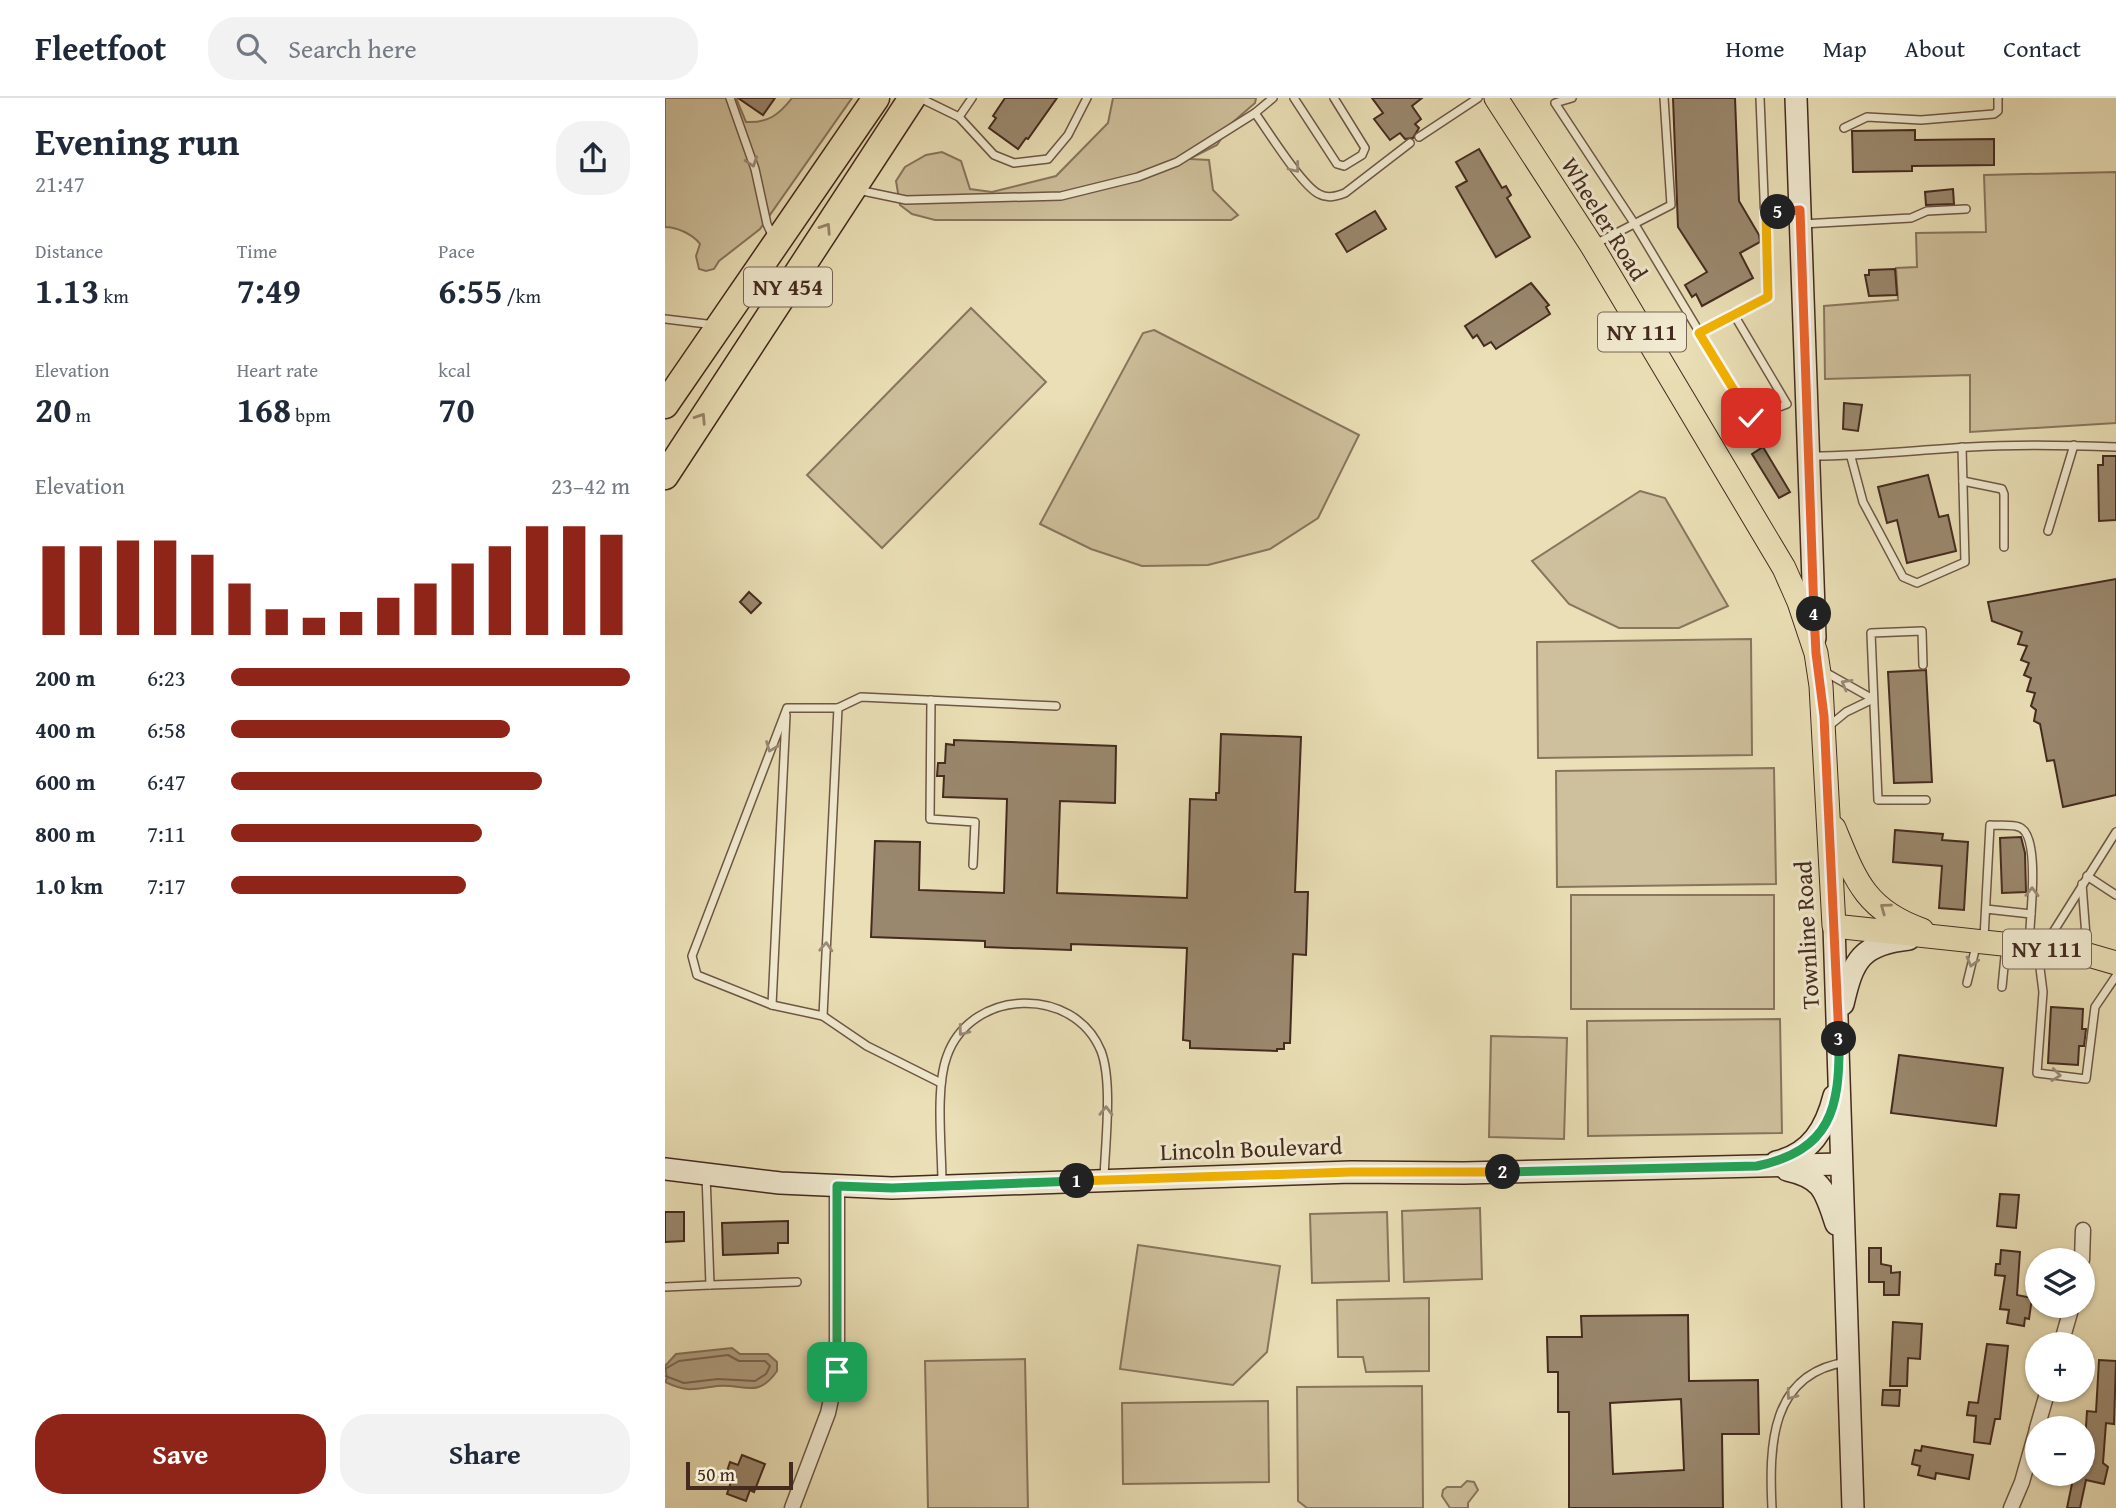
<!DOCTYPE html>
<html lang="en">
<head>
<meta charset="utf-8">
<style>
  :root { --surface:#fff; --page:#f2f2f3; --text:#1f2937; --muted:#747a83; --line:#e0e1e3; --accent:#8f2418 }
  body { margin:0; font-family:"Gentium Book Plus",serif; background:var(--page); color:var(--text); height:100vh; display:flex; flex-direction:column; font-size:26px; white-space:nowrap }
  * { box-sizing:border-box; margin:0 }
  p { font-size:23px; color:var(--muted) }
  .icon { flex:none; width:38px; height:38px; fill:none; stroke:currentColor; stroke-width:2; stroke-linecap:round; stroke-linejoin:round }
  .map { position:relative; flex:1; overflow:hidden }
  .panel { display:flex; flex-direction:column; background:var(--surface); width:665px }
  .panel>* { flex:none }
  .fabs { position:absolute; left:1360px; top:1150px; display:grid; gap:14px }
  .fabs a { display:grid; place-items:center; width:70px; height:70px; border-radius:50%; background:var(--surface); box-shadow:0 2px 5px #0004; font-size:35px }
  .scale { position:absolute; left:21px; bottom:18px; width:107px; box-sizing:border-box; padding-left:7px; border:4px solid #442a1f; border-top:0; font-size:19px; line-height:24px; white-space:nowrap; color:#442a1f; -webkit-text-stroke:5px #f1ead0; paint-order:stroke }
  .pin { position:absolute; display:grid; place-items:center; width:60px; height:60px; color:#fff; margin:-30px; border-radius:14px; box-shadow:0 4px 10px #0006 }
  .km { position:absolute; width:35px; height:35px; margin:-18px; border-radius:50%; background:#222; color:#fff; font-size:19px; line-height:35px; text-align:center }
  .round { display:grid; place-items:center; flex:none; width:74px; height:74px; border-radius:28px; background:var(--page) }
  .overview { display:flex; align-items:center; justify-content:space-between; height:119px; padding:0 35px }
  h1 { font-size:38px; font-weight:700; line-height:52px }
  .stats { display:grid; grid-template-columns:repeat(3,1fr); gap:10px; height:119px; padding:7px 35px }
  .stats div { display:grid; align-content:center }
  .stats b { font-size:35px; font-weight:700 }
  .stats small { font-size:19px; font-weight:400 }
  .stats p { font-size:19px }
  .chart { height:196px; padding:14px 35px }
  .chart p { display:flex; justify-content:space-between }
  .chart svg { width:100%; height:126px; margin-top:7px; stroke:var(--accent); stroke-width:6 }
  .button { display:flex; gap:14px; margin-top:auto; padding:14px 35px }
  .button a { flex:1; height:80px; border-radius:28px; background:var(--accent); color:#fff; font-size:28px; font-weight:700; line-height:80px; text-align:center }
  .button a+a { background:var(--page); color:var(--text) }
  ul { padding:0 35px; list-style:none; font-size:23px }
  li { display:grid; grid-template-columns:112px 84px 1fr; align-items:center; height:52px }
  li i { height:18px; border-radius:9px; background:var(--accent) }
  header { display:flex; align-items:center; gap:42px; box-sizing:border-box; height:98px; padding:0 35px; background:var(--surface); border-bottom:2px solid var(--line) }
  header strong { font-size:33px }
  nav { display:flex; gap:38px; margin-inline-start:auto; font-size:24px }
  .search { width:490px; height:63px; background:var(--page); display:flex; align-items:center; gap:18px; box-sizing:border-box; padding:0 24px; border-radius:28px; color:var(--muted); font-size:26px }
  main { display:flex; flex:1; min-height:0 }
  .map>svg:first-child { display:block }
  .green { fill:#cec09c; stroke:#89755e; stroke-width:2 }
  .water { fill:#b2a183; stroke:#86715b; stroke-width:2 }
  .lines { fill:none; stroke-linecap:round; stroke-linejoin:round }
  .shore { stroke:#7b6651; stroke-width:2 }
  .building { fill:#9a886e; stroke:#442a1f; stroke-width:2; fill-rule:evenodd }
  .lane-casing { stroke:#6e5745; stroke-width:10 }
  .street-casing { stroke:#6e5745; stroke-width:17 }
  .secondary-casing { stroke:#442a1f; stroke-width:24 }
  .primary-casing { stroke:#442a1f; stroke-width:25 }
  .highway-casing { stroke:#442a1f; stroke-width:29 }
  .lane { stroke:#f1ead0; stroke-width:7 }
  .street { stroke:#f1ead0; stroke-width:14 }
  .secondary { stroke:#f1ead0; stroke-width:21 }
  .primary { stroke:#eadfb6; stroke-width:23 }
  .highway { stroke:#eadfb6; stroke-width:26 }
  .oneway { stroke:#9a8a78 }
  .oneway2 { stroke:#97846a }
  .split-1-casing { stroke:#fff; stroke-width:14 }
  .split-2-casing { stroke:#fff; stroke-width:14 }
  .split-3-casing { stroke:#fff; stroke-width:14 }
  .split-4-casing { stroke:#fff; stroke-width:14 }
  .split-5-casing { stroke:#fff; stroke-width:14 }
  .split-6-casing { stroke:#fff; stroke-width:14 }
  .split-1 { stroke:#22a559; stroke-width:9 }
  .split-2 { stroke:#f5b400; stroke-width:9 }
  .split-3 { stroke:#22a559; stroke-width:9 }
  .split-4 { stroke:#f0652b; stroke-width:9 }
  .split-5 { stroke:#f0652b; stroke-width:9 }
  .split-6 { stroke:#f5b400; stroke-width:9 }
  .labels { text-anchor:middle; stroke-width:6; stroke-linejoin:round; paint-order:stroke }
  .shield { fill:#f1ead0; stroke:#786454; stroke-width:2 }
  .shield-label { font-size:23px; font-weight:bold; fill:#442a1f }
  .street-label { font-size:24px; fill:#442a1f; stroke:#f1ead0 }
</style>
</head>
<body>
<header>
<strong>Fleetfoot</strong>
<div class="search"><svg class="icon" aria-label="search" viewBox="0 0 24 24"><circle cx="10" cy="10" r="6"/><path d="M15 15l6 6"/></svg>Search here</div>
<nav><a>Home</a><a>Map</a><a>About</a><a>Contact</a></nav>
</header>
<main>
<section class="panel">
<div class="overview"><div><h1>Evening run</h1><p>21:47</p></div><a class="round"><svg class="icon" aria-label="share" viewBox="0 0 24 24"><path d="M12 15V3M7 8l5-5 5 5M5 13v7h14v-7"/></svg></a></div>
<div class="stats">
<div><p>Distance</p><b>1.13<small> km</small></b></div>
<div><p>Time</p><b>7:49</b></div>
<div><p>Pace</p><b>6:55<small> /km</small></b></div>
</div>
<div class="stats">
<div><p>Elevation</p><b>20<small> m</small></b></div>
<div><p>Heart rate</p><b>168<small> bpm</small></b></div>
<div><p>kcal</p><b>70</b></div>
</div>
<div class="chart"><p><span>Elevation</span>23–42 m</p>
<svg viewBox="0 0 160 44" preserveAspectRatio="none"><path d="M5 44V13M15 44V13M25 44V11M35 44V11M45 44V16M55 44V26M65 44V35M75 44V38M85 44V36M95 44V31M105 44V26M115 44V19M125 44V13M135 44V6M145 44V6M155 44V9"/></svg>
</div>
<ul>
<li><b>200 m</b>6:23<i style="width:100%"></i></li>
<li><b>400 m</b>6:58<i style="width:70%"></i></li>
<li><b>600 m</b>6:47<i style="width:78%"></i></li>
<li><b>800 m</b>7:11<i style="width:63%"></i></li>
<li><b>1.0 km</b>7:17<i style="width:59%"></i></li>
</ul>
<div class="button"><a>Save</a><a>Share</a></div>
</section>
<div class="map">
<svg width="1451" height="1410" viewBox="0 0 1451 1410">
  <rect width="100%" height="100%" fill="#eadfb6"/>
  <filter id="stains"><feTurbulence type="fractalNoise" baseFrequency=".00286" numOctaves="4"/><feColorMatrix values="0 0 0 0 .2 0 0 0 0 .09 0 0 0 0 .02 0 0 0 .5 -.17"/></filter>
  <radialGradient id="worn" r=".72"><stop offset=".6" stop-color="#630" stop-opacity="0"/><stop offset="1" stop-color="#630" stop-opacity=".3"/></radialGradient>
  <g class="green">
    <path d="M0,0H71L81,24C103,25 114,17 127,0H187L95,131L54,163L49,171L41,173L34,171L31,158L35,146C28,136 11,129 0,129Z"/>
    <polygon points="448,0 591,0 590,5 567,25 552,47 524,61 544,62 548,92 573,117 566,122 270,122 247,116 235,107 231,83 240,69 261,57 277,54 296,63 305,91 327,94 391,78 443,25"/>
    <polygon points="1451,74 1451,325 1305,334 1305,277 1160,281 1159,208 1233,202 1231,170 1252,169 1251,135 1321,134 1319,77"/>
    <polygon points="306,210 381,284 217,450 142,377"/>
    <polygon points="489,232 694,337 653,420 605,451 543,467 477,468 426,451 375,426 478,235"/>
    <polygon points="975,393 1000,400 1063,508 1014,530 954,530 904,506 867,463"/>
    <polygon points="1086,541 1087,657 873,660 872,544"/>
    <polygon points="1109,670 1111,786 892,789 891,673"/>
    <rect x="906" y="797" width="203" height="114"/>
    <polygon points="1115,921 1117,1035 923,1038 922,923"/>
    <polygon points="826,938 902,940 899,1041 824,1039"/>
    <polygon points="815,1110 817,1181 739,1184 737,1113"/>
    <polygon points="722,1114 724,1183 647,1185 645,1116"/>
    <polygon points="473,1147 615,1168 602,1254 568,1287 455,1271"/>
    <polygon points="764,1200 764,1273 701,1274 698,1259 673,1259 672,1202"/>
    <polygon points="360,1261 363,1410 263,1410 260,1263"/>
    <polygon points="757,1288 758,1410 642,1410 633,1403 632,1289"/>
    <polygon points="603,1303 604,1384 458,1386 457,1305"/>
    <polygon points="802,1383 809,1384 813,1392 803,1405 803,1410 785,1410 777,1398 778,1392 782,1389 796,1389"/>
  </g>
  <path class="water" d="M67,1250L75,1256H103L112,1264V1273C92,1302 78,1285 52,1288C29,1291 23,1295 0,1284L2,1280L0,1268L11,1256Z"/>
  <g class="lines">
    <polyline class="shore" points="0,1271 14,1263 63,1257 74,1263 100,1263 105,1268 101,1276 90,1283 53,1281 19,1285 0,1278"/>
  </g>
  <g class="building">
    <polygon points="73,0 110,0 98,17"/>
    <polygon points="340,0 392,0 363,41 361,40 353,51 324,30 331,20 328,18"/>
    <polygon points="707,0 757,0 747,8 756,21 750,26 754,30 748,40 740,41 735,35 725,42 709,21 718,15"/>
    <polygon points="1008,0 1070,0 1074,103 1094,137 1095,144 1075,155 1088,180 1037,208 1031,196 1027,199 1020,187 1042,174 1013,129"/>
    <polygon points="1250,32 1250,42 1329,41 1329,67 1247,68 1247,73 1188,74 1187,33"/>
    <polygon points="814,51 837,90 841,88 846,97 842,100 865,139 831,159 791,89 802,83 791,64"/>
    <polygon points="1288,91 1289,106 1261,107 1260,94"/>
    <polygon points="710,113 721,131 682,154 671,136"/>
    <polygon points="1230,171 1232,197 1204,198 1200,177 1204,177 1204,172"/>
    <polygon points="866,185 884,207 881,209 885,216 831,251 826,244 819,248 812,237 808,240 800,228"/>
    <polygon points="1179,305 1197,307 1193,333 1178,331"/>
    <polygon points="1098,349 1125,394 1114,400 1087,356"/>
    <polygon points="1438,358 1451,358 1451,422 1434,423 1433,367 1438,367"/>
    <polygon points="1263,377 1274,419 1283,417 1291,453 1242,465 1232,422 1222,425 1213,389"/>
    <polygon points="1451,481 1451,697 1398,709 1389,662 1382,663 1375,626 1369,623 1371,612 1366,608 1370,595 1362,593 1366,580 1359,577 1364,565 1356,562 1362,548 1353,546 1357,534 1327,523 1323,504"/>
    <polygon points="84,494 96,505 86,515 75,504"/>
    <polygon points="1261,572 1267,684 1229,685 1223,574"/>
    <polygon points="556,636 636,639 630,794 643,794 641,857 628,856 625,945 619,945 619,951 612,951 612,953 525,950 525,943 518,942 522,850 406,846 406,852 320,849 320,843 206,839 210,743 255,744 254,792 339,795 342,701 278,699 279,678 272,678 273,665 280,665 281,646 289,647 289,642 451,648 450,705 395,703 392,795 522,800 525,701 551,702 551,695 554,695"/>
    <polygon points="1230,732 1278,736 1277,742 1303,744 1299,812 1274,810 1277,768 1228,764"/>
    <polygon points="1356,739 1360,755 1361,794 1337,795 1335,740"/>
    <polygon points="1386,909 1418,911 1417,931 1421,931 1419,948 1414,948 1413,967 1383,965"/>
    <polygon points="1234,957 1338,970 1331,1028 1226,1015"/>
    <polygon points="1335,1096 1354,1097 1351,1130 1332,1128"/>
    <polygon points="0,1114 19,1114 19,1143 0,1144"/>
    <polygon points="123,1123 123,1145 113,1145 113,1155 58,1157 57,1125"/>
    <polygon points="1204,1150 1216,1150 1216,1166 1226,1168 1226,1175 1235,1174 1234,1197 1219,1197 1219,1184 1204,1184"/>
    <polygon points="1336,1152 1355,1154 1352,1197 1367,1200 1364,1221 1360,1220 1359,1228 1342,1225 1344,1212 1335,1211 1340,1178 1330,1177 1331,1166 1335,1166"/>
    <path d="M1023,1217L1024,1283L1093,1282L1094,1336H1057L1058,1410H904V1314H893V1274H883L882,1239H917L916,1218ZM1016,1301L1019,1372L948,1376L945,1305Z"/>
    <polygon points="1228,1224 1257,1226 1255,1261 1243,1260 1242,1288 1225,1288"/>
    <polygon points="1322,1246 1343,1248 1335,1321 1330,1321 1325,1346 1309,1344 1311,1318 1302,1317 1304,1304 1313,1305"/>
    <polygon points="1434,1262 1451,1263 1449,1326 1441,1325 1438,1365 1443,1369 1439,1386 1421,1382 1415,1410 1402,1410 1409,1376 1418,1376 1422,1313 1431,1314"/>
    <polygon points="1218,1292 1235,1292 1234,1308 1217,1307"/>
    <polygon points="1257,1348 1308,1357 1304,1381 1271,1375 1270,1381 1253,1377 1255,1368 1247,1366 1250,1352 1256,1353"/>
    <polygon points="77,1357 100,1366 89,1394 85,1392 81,1403 62,1396 67,1381 60,1379 65,1364 73,1367"/>
  </g>
  <g class="lines">
    <defs>
      <g id="lane">
        <polyline points="65,0 90,71 102,126 108,139"/>
        <polyline points="255,0 294,19 329,57 349,65 383,61 403,37 422,0"/>
        <polyline points="629,0 672,66 679,68 697,57 700,50 669,0"/>
        <polyline points="907,0 890,5 969,125 1086,320 1122,306 1068,215 1103,199 1095,0"/>
        <path d="M590,15C603,33 637,88 654,96C663,101 672,98 680,95L745,45"/>
        <polyline points="294,19 307,0"/>
        <polyline points="1179,30 1202,19 1256,22 1329,16 1333,13 1333,0"/>
        <polyline points="754,39 813,0"/>
        <polyline points="193,92 241,102 396,98 473,79 512,64 590,15 608,0"/>
        <polyline points="1101,114 1131,113"/>
        <polyline points="1137,126 1246,120 1262,113 1301,111"/>
        <polyline points="930,146 1006,107 999,0"/>
        <polyline points="0,221 50,227"/>
        <polyline points="1034,235 1068,215"/>
        <path d="M1148,358C1200,358 1252,352 1305,349C1353,346 1402,347 1451,349"/>
        <polyline points="1186,359 1198,404 1238,479 1252,485 1300,464 1297,349"/>
        <polyline points="1298,383 1337,391 1339,396 1339,449"/>
        <polyline points="1383,433 1409,347"/>
        <polyline points="1258,567 1257,533 1206,535 1213,702 1261,702"/>
        <polyline points="1160,574 1208,601"/>
        <polyline points="266,602 265,721 310,724 308,767"/>
        <polyline points="1164,628 1181,614 1208,601"/>
        <polyline points="1422,778 1451,797"/>
        <polyline points="1417,786 1422,851"/>
        <path d="M1319,840L1325,727C1334,728 1346,726 1354,729C1373,735 1367,799 1366,816L1321,811"/>
        <polyline points="1364,845 1366,816"/>
        <polyline points="1380,847 1451,734"/>
        <polyline points="1373,854 1378,894 1372,975 1421,981 1430,909 1451,878"/>
        <polyline points="1302,885 1311,848"/>
        <polyline points="1337,889 1341,848"/>
        <polyline points="107,907 121,617"/>
        <polyline points="158,918 173,610"/>
        <polyline points="276,985 202,948 158,918 107,907 32,877 27,858 122,610 173,610 196,599 391,608"/>
        <path d="M277,1085C277,1050 270,990 282,958C306,890 409,887 436,953C448,984 440,1047 439,1081"/>
        <polyline points="45,1187 132,1184"/>
        <polyline points="0,1189 45,1187 41,1077"/>
        <path d="M1107,1410C1104,1348 1105,1275 1182,1264"/>
      </g>
      <g id="street">
        <polyline points="1417,1162 1418,1132"/>
        <polyline points="1396,1246 1407,1208"/>
        <polyline points="1372,1330 1383,1292"/>
        <polyline points="127,1410 163,1315 172,1274 172,1088"/>
        <polyline points="1346,1410 1357,1384 1372,1331"/>
      </g>
      <g id="secondary">
        <polyline points="1131,0 1150,540"/>
        <polyline points="1169,828 1188,1410"/>
        <path d="M1178,906C1188,862 1196,846 1244,841"/>
        <path d="M1111,1064C1146,1056 1161,1030 1169,998"/>
        <polyline points="0,1071 115,1085 227,1090 686,1074 799,1075 1175,1066"/>
        <path d="M1122,1072C1158,1080 1160,1093 1171,1126"/>
      </g>
      <g id="primary">
        <polyline points="831,0 927,148 1119,470 1134,504 1151,555 1156,588 1169,828 1413,854 1451,865"/>
        <path d="M1169,730C1190,781 1200,812 1257,832"/>
      </g>
      <g id="highway">
        <polyline points="0,307 211,0"/>
        <polyline points="0,378 247,0"/>
      </g>
    </defs>
    <use href="#lane" class="lane-casing"/>
    <use href="#street" class="street-casing"/>
    <use href="#secondary" class="secondary-casing"/>
    <use href="#primary" class="primary-casing"/>
    <use href="#highway" class="highway-casing"/>
    <use href="#lane" class="lane"/>
    <use href="#street" class="street"/>
    <use href="#secondary" class="secondary"/>
    <use href="#primary" class="primary"/>
    <use href="#highway" class="highway"/>
  </g>
  <defs><path id="oneway-chevron" d="M-2-3.5L2.5 0L-2 3.5" fill="none" stroke-width="1.6" stroke-linecap="round" stroke-linejoin="round" transform="scale(1.75)"/></defs>
  <g class="oneway">
    <use href="#oneway-chevron" transform="translate(87 64) rotate(72)"/>
    <use href="#oneway-chevron" transform="translate(630 70) rotate(52)"/>
    <use href="#oneway-chevron" transform="translate(1181 586) rotate(-151)"/>
    <use href="#oneway-chevron" transform="translate(106 649) rotate(111)"/>
    <use href="#oneway-chevron" transform="translate(1367 794) rotate(-89)"/>
    <use href="#oneway-chevron" transform="translate(161 849) rotate(-87)"/>
    <use href="#oneway-chevron" transform="translate(1307 864) rotate(105)"/>
    <use href="#oneway-chevron" transform="translate(298 933) rotate(127)"/>
    <use href="#oneway-chevron" transform="translate(1391 977) rotate(7)"/>
    <use href="#oneway-chevron" transform="translate(441 1013) rotate(-89)"/>
    <use href="#oneway-chevron" transform="translate(1126 1297) rotate(127)"/>
  </g>
  <g class="oneway2">
    <use href="#oneway-chevron" transform="translate(161 130) rotate(-57)"/>
    <use href="#oneway-chevron" transform="translate(36 320) rotate(-57)"/>
    <use href="#oneway-chevron" transform="translate(1220 810) rotate(-144)"/>
  </g>
  <g class="lines">
    <defs>
      <polyline id="split-1" points="172,1274 172,1088 227,1090 412,1083"/>
      <polyline id="split-2" points="412,1083 686,1074 838,1074"/>
      <path id="split-3" d="M838,1074L1092,1068C1166,1052 1175,1011 1174,941"/>
      <polyline id="split-4" points="1149,516 1151,555 1159,618 1174,941"/>
      <polyline id="split-5" points="1113,114 1135,112 1149,516"/>
      <polyline id="split-6" points="1086,320 1034,235 1103,199 1101,114 1113,114"/>
    </defs>
    <use href="#split-1" class="split-1-casing"/>
    <use href="#split-2" class="split-2-casing"/>
    <use href="#split-3" class="split-3-casing"/>
    <use href="#split-4" class="split-4-casing"/>
    <use href="#split-5" class="split-5-casing"/>
    <use href="#split-6" class="split-6-casing"/>
    <use href="#split-1" class="split-1"/>
    <use href="#split-2" class="split-2"/>
    <use href="#split-3" class="split-3"/>
    <use href="#split-4" class="split-4"/>
    <use href="#split-5" class="split-5"/>
    <use href="#split-6" class="split-6"/>
  </g>
  <g class="labels">
    <g class="shield">
      <rect x="79" y="169.5" width="88" height="39" rx="5"/>
      <rect x="933" y="214.5" width="88" height="39" rx="5"/>
      <rect x="1338" y="831.5" width="88" height="39" rx="5"/>
    </g>
    <g class="shield-label">
      <text x="123" y="197">NY 454</text>
      <text x="977" y="242">NY 111</text>
      <text x="1382" y="859">NY 111</text>
    </g>
    <g class="street-label">
      <text transform="translate(939 121) rotate(58)" y="8">Wheeler Road</text>
      <text transform="translate(1142 837) rotate(-93)" y="8">Townline Road</text>
      <text transform="translate(586 1051) rotate(-2)" y="8">Lincoln Boulevard</text>
    </g>
  </g>
  <rect width="100%" height="100%" filter="url(#stains)"/>
  <rect width="100%" height="100%" fill="url(#worn)"/>
</svg>
<div class="fabs">
<a><svg class="icon" aria-label="layers" viewBox="0 0 24 24"><path d="M12 4l9 5-9 5-9-5zM3 14l9 5 9-5"/></svg></a>
<a>+</a>
<a>−</a>
</div>
<div class="scale">50 m</div>
<div class="pin" style="left:172px;top:1274px;background:#1e9e55"><svg class="icon" aria-label="arrive" viewBox="0 0 24 24"><path d="M6 21V4h12l-3 4 3 4H6"/></svg></div>
<div class="pin" style="left:1086px;top:320px;background:#d93025"><svg class="icon" aria-label="check" viewBox="0 0 24 24"><path d="M5 12l5 5 9-10"/></svg></div>
<b class="km" style="left:412px;top:1083px">1</b>
<b class="km" style="left:838px;top:1074px">2</b>
<b class="km" style="left:1174px;top:941px">3</b>
<b class="km" style="left:1149px;top:516px">4</b>
<b class="km" style="left:1113px;top:114px">5</b>
</div>
</main>
</body>
</html>
